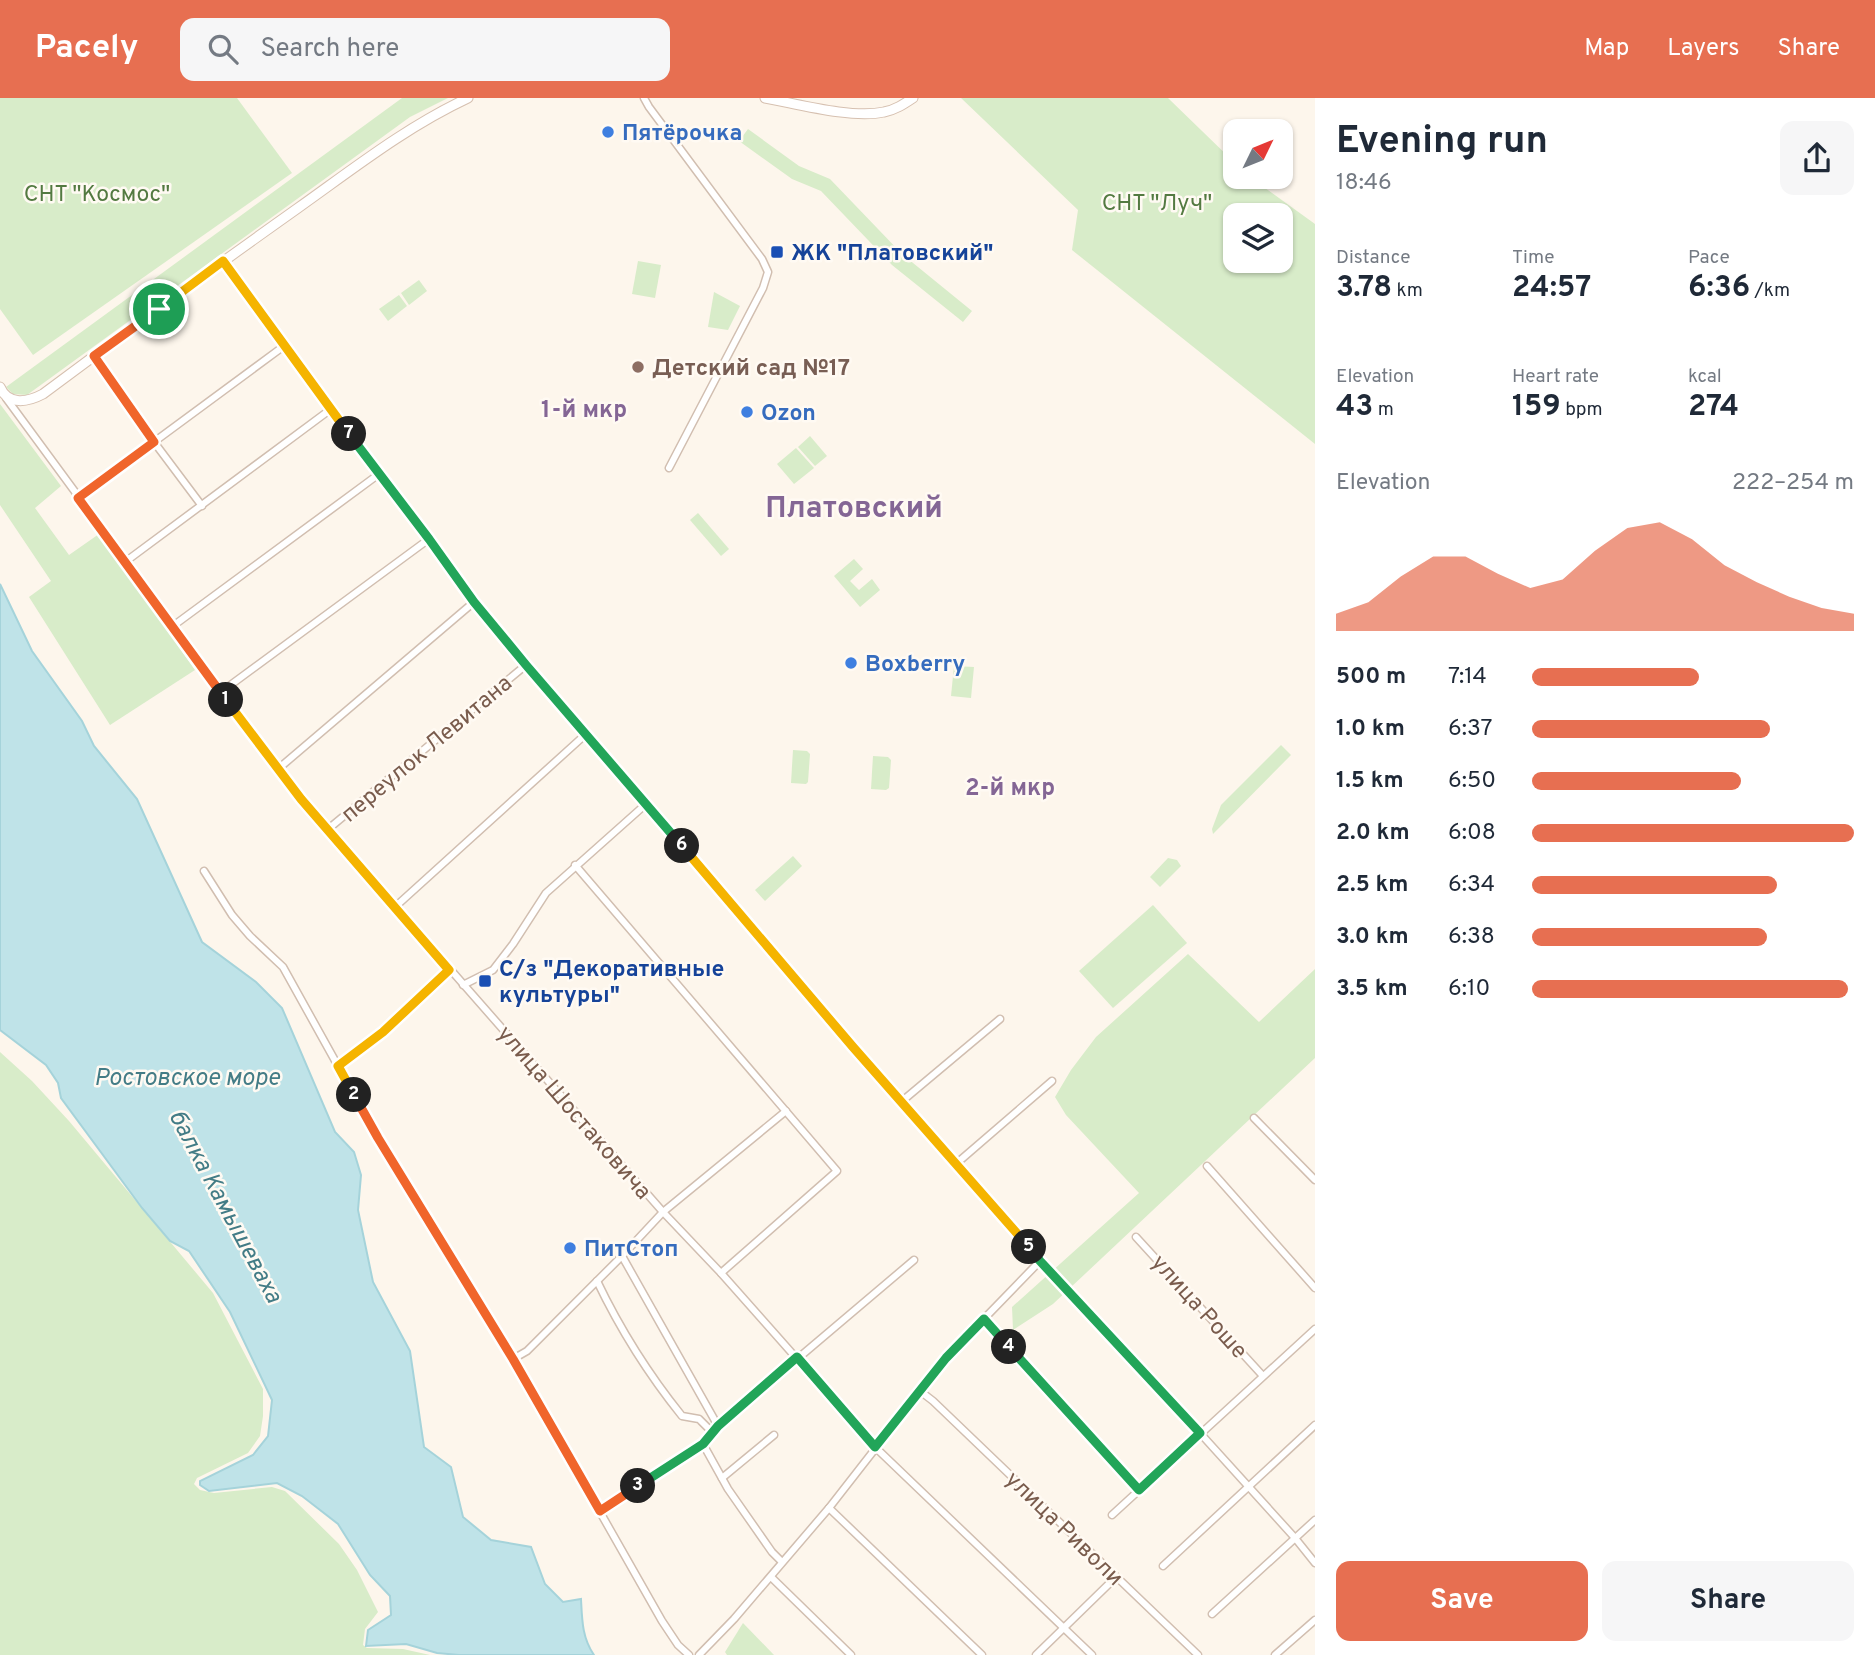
<!DOCTYPE html>
<html lang="en">
<head>
<meta charset="utf-8">
<style>
  :root { --surface:#fff; --page:#f6f6f7; --text:#1f2937; --muted:#747a83; --accent:#e76f51 }
  body { margin:0; font-family:Overpass,sans-serif; background:var(--page); color:var(--text); height:100vh; display:flex; flex-direction:column; font-size:26px; white-space:nowrap }
  * { box-sizing:border-box; margin:0 }
  p { font-size:23px; color:var(--muted) }
  .icon { flex:none; width:38px; height:38px; fill:none; stroke:currentColor; stroke-width:2; stroke-linecap:round; stroke-linejoin:round }
  .map { position:relative; flex:1; overflow:hidden }
  .panel { display:flex; flex-direction:column; background:var(--surface); width:560px }
  .panel>* { flex:none }
  .needle { width:46px; rotate:47deg }
  .buttons { position:absolute; left:1223px; top:21px; display:grid; gap:14px }
  .buttons a { display:grid; place-items:center; width:70px; height:70px; border-radius:14px; background:var(--surface); box-shadow:0 2px 5px #0004; font-size:35px }
  .pin { position:absolute; display:grid; place-items:center; width:60px; height:60px; color:#fff; margin:-30px; border:4px solid #fff; border-radius:50%; box-shadow:0 2px 7px #0007 }
  .km { position:absolute; width:35px; height:35px; margin:-18px; border-radius:50%; background:#222; color:#fff; font-size:19px; line-height:35px; text-align:center }
  .round { display:grid; place-items:center; flex:none; width:74px; height:74px; border-radius:14px; background:var(--page) }
  .summary { display:flex; align-items:center; justify-content:space-between; height:119px; padding:0 21px }
  h1 { font-size:38px; font-weight:700; line-height:52px }
  .metrics { display:grid; grid-template-columns:repeat(3,1fr); gap:10px; height:119px; padding:7px 21px }
  .metrics div { display:grid; align-content:center }
  .metrics b { font-size:30px; font-weight:700 }
  .metrics small { font-size:19px; font-weight:400 }
  .metrics p { font-size:19px }
  .chart { height:196px; padding:14px 21px }
  .chart p { display:flex; justify-content:space-between }
  .chart svg { width:100%; height:126px; margin-top:7px; fill:var(--accent); opacity:.7 }
  .cta { display:flex; gap:14px; margin-top:auto; padding:14px 21px }
  .cta a { flex:1; height:80px; border-radius:14px; background:var(--accent); color:#fff; font-size:28px; font-weight:700; line-height:80px; text-align:center }
  .cta a+a { background:var(--page); color:var(--text) }
  ul { padding:0 21px; list-style:none; font-size:23px }
  li { display:grid; grid-template-columns:112px 84px 1fr; align-items:center; height:52px }
  li i { height:18px; border-radius:9px; background:var(--accent) }
  header { display:flex; align-items:center; gap:42px; box-sizing:border-box; height:98px; padding:0 35px; background:var(--accent); color:#fff }
  header strong { font-size:33px }
  nav { display:flex; gap:38px; margin-inline-start:auto; font-size:24px }
  .search { width:490px; height:63px; background:var(--page); display:flex; align-items:center; gap:18px; box-sizing:border-box; padding:0 24px; border-radius:14px; color:var(--muted); font-size:26px }
  main { display:flex; flex:1; min-height:0 }
  .map>svg:first-child { display:block }
  .green { fill:#d8ecc9; fill-rule:evenodd }
  .water { fill:#bfe3e8; stroke:#a5d3da; stroke-width:2 }
  .lines { fill:none; stroke-linecap:round; stroke-linejoin:round }
  .street-casing { stroke:#d1beb0; stroke-width:9 }
  .secondary-casing { stroke:#d6c0b0; stroke-width:11 }
  .street { stroke:#fff; stroke-width:6 }
  .secondary { stroke:#fff; stroke-width:9 }
  .split-1-casing { stroke:#fff; stroke-width:14 }
  .split-2-casing { stroke:#fff; stroke-width:14 }
  .split-3-casing { stroke:#fff; stroke-width:14 }
  .split-4-casing { stroke:#fff; stroke-width:14 }
  .split-5-casing { stroke:#fff; stroke-width:14 }
  .split-6-casing { stroke:#fff; stroke-width:14 }
  .split-7-casing { stroke:#fff; stroke-width:14 }
  .split-8-casing { stroke:#fff; stroke-width:14 }
  .split-1 { stroke:#f0652b; stroke-width:9 }
  .split-2 { stroke:#f5b400; stroke-width:9 }
  .split-3 { stroke:#f0652b; stroke-width:9 }
  .split-4 { stroke:#22a559; stroke-width:9 }
  .split-5 { stroke:#22a559; stroke-width:9 }
  .split-6 { stroke:#f5b400; stroke-width:9 }
  .split-7 { stroke:#22a559; stroke-width:9 }
  .split-8 { stroke:#f5b400; stroke-width:9 }
  .shop-dot { fill:#3f7fe0; stroke:#fffaf3; stroke-width:2.5 }
  .transit-dot { fill:#1a4fb4; stroke:#fffaf3; stroke-width:2.5 }
  .education-dot { fill:#8d6e63; stroke:#fffaf3; stroke-width:2.5 }
  .labels { text-anchor:middle; stroke-width:5; stroke-linejoin:round; paint-order:stroke }
  .shop-label { font-size:23px; font-weight:bold; fill:#366cbe; stroke:#fffaf3; text-anchor:start }
  .park-label { font-size:23px; fill:#537a41; stroke:#fffaf3 }
  .transit-label { font-size:23px; font-weight:bold; fill:#164399; stroke:#fffaf3; text-anchor:start }
  .education-label { font-size:23px; font-weight:bold; fill:#785e54; stroke:#fffaf3; text-anchor:start }
  .street-label { font-size:23px; fill:#7a5c4d; stroke:#fffaf3 }
  .neighbourhood-label { font-size:24px; font-weight:bold; fill:#846695; stroke:#fffaf3 }
  .water-label { font-size:24px; font-style:italic; fill:#437c86; stroke:#fffaf3 }
  .district-label { font-size:30px; font-weight:bold; fill:#846695; stroke:#fffaf3 }
</style>
</head>
<body>
<header>
<strong>Pacely</strong>
<div class="search"><svg class="icon" aria-label="search" viewBox="0 0 24 24"><circle cx="10" cy="10" r="6"/><path d="M15 15l6 6"/></svg>Search here</div>
<nav><a>Map</a><a>Layers</a><a>Share</a></nav>
</header>
<main>
<div class="map">
<svg width="1315" height="1557" viewBox="0 0 1315 1557">
  <rect width="100%" height="100%" fill="#fdf6ec"/>
  <g class="green">
    <polygon points="0,0 237,0 292,75 33,257 0,211"/>
    <polygon points="402,0 448,0 410,19 27,297 13,296 6,289"/>
    <path d="M961,0H1168L1235,65L1236,79H1250L1315,126V346L1072,152L1078,112ZM1236,117H1281V163H1236Z"/>
    <polygon points="748,31 799,68 830,81 902,156 972,213 963,224 892,167 821,93 792,81 739,43"/>
    <polygon points="638,163 661,167 655,200 632,196"/>
    <polygon points="419,182 427,193 409,207 401,195"/>
    <polygon points="714,194 740,208 728,232 708,229"/>
    <polygon points="399,197 407,208 388,223 379,211"/>
    <polygon points="0,306 61,388 35,410 69,457 99,436 195,572 110,627 29,499 51,483 0,407"/>
    <polygon points="810,338 827,358 815,368 798,349"/>
    <polygon points="796,350 814,370 794,386 777,366"/>
    <polygon points="698,415 729,451 721,458 690,422"/>
    <polygon points="854,461 863,471 850,483 859,492 872,481 880,492 860,509 834,478"/>
    <polygon points="954,568 974,569 971,600 951,598"/>
    <polygon points="1281,647 1291,657 1213,736 1212,731 1221,707"/>
    <polygon points="793,652 807,653 810,656 808,684 806,686 791,685"/>
    <polygon points="873,658 888,659 891,662 889,690 886,692 871,691"/>
    <polygon points="793,758 802,768 765,803 755,792"/>
    <polygon points="1168,760 1177,762 1181,768 1160,789 1150,779"/>
    <polygon points="1153,807 1187,845 1113,910 1079,873"/>
    <polygon points="1188,856 1259,924 1315,871 1315,960 1053,1206 1013,1232 1012,1209 1139,1095 1066,1017 1055,999 1071,972 1096,939"/>
    <polygon points="0,954 32,983 69,1023 213,1195 263,1291 263,1318 260,1338 248,1355 197,1380 194,1386 200,1392 214,1395 272,1389 285,1393 339,1446 357,1472 378,1514 365,1531 363,1547 367,1550 403,1551 430,1557 0,1557"/>
    <polygon points="743,1525 774,1557 727,1557 725,1554"/>
  </g>
  <path class="water" d="M0,486L32,553L82,623L94,648L137,701L202,844L256,884L282,910L335,1034L354,1054L361,1077L358,1112L373,1184L410,1253L424,1349L451,1369L463,1419L491,1442L531,1449L545,1486L563,1504L581,1501C582,1521 582,1540 594,1557H459L437,1555L406,1546L366,1548L368,1532L391,1517L390,1498L370,1477L338,1426L302,1398L277,1385L209,1393L200,1387V1383L253,1357L268,1338L272,1302L230,1214L189,1153L170,1143L142,1110L61,1000L58,985L46,967L0,932Z"/>
  <g class="lines">
    <defs>
      <g id="street">
        <polyline points="644,0 649,9 762,161 768,174 763,190 669,370"/>
        <polyline points="223,163 474,504 526,567 638,696 853,949 957,1065 1040,1163 1200,1335 1295,1440 1315,1465"/>
        <polyline points="94,259 154,344 202,408"/>
        <polyline points="6,300 301,701 663,1114 721,1175 875,1349 1092,1557"/>
        <polyline points="78,400 284,248"/>
        <polyline points="125,464 331,311"/>
        <polyline points="173,528 379,376"/>
        <polyline points="221,594 429,441"/>
        <polyline points="278,671 474,504"/>
        <polyline points="327,732 526,567"/>
        <polyline points="575,767 837,1073 721,1175"/>
        <polyline points="204,773 232,817 250,838 283,869 378,1040 513,1261 662,1523 678,1547 689,1557"/>
        <polyline points="395,809 586,636"/>
        <polyline points="463,887 493,872 513,846 546,795 646,706"/>
        <polyline points="338,968 383,934 449,872"/>
        <polyline points="901,1004 1000,921"/>
        <polyline points="1254,1020 1315,1082"/>
        <polyline points="957,1065 1052,983"/>
        <polyline points="1207,1068 1315,1190"/>
        <polyline points="1136,1139 1263,1278"/>
        <polyline points="622,1158 718,1328"/>
        <path d="M597,1183C620,1231 649,1277 682,1318L699,1321L712,1334"/>
        <polyline points="984,1221 1139,1392"/>
        <polyline points="513,1261 527,1253 622,1158 663,1114 786,1013"/>
        <polyline points="920,1293 933,1303 1198,1557"/>
        <polyline points="703,1346 728,1391 772,1454 782,1464"/>
        <polyline points="722,1380 774,1337"/>
        <polyline points="829,1410 982,1557"/>
        <polyline points="600,1413 703,1346 718,1328 914,1162"/>
        <polyline points="1112,1417 1315,1231"/>
        <polyline points="1163,1468 1315,1327"/>
        <polyline points="771,1479 851,1557"/>
        <polyline points="1212,1516 1315,1422"/>
        <polyline points="699,1557 734,1521 829,1410 946,1260 1040,1163"/>
        <polyline points="1036,1557 1116,1479"/>
        <polyline points="1275,1557 1315,1522"/>
      </g>
      <g id="secondary">
        <path d="M765,0C798,6 852,21 884,14C895,12 904,6 913,0"/>
        <path d="M0,289C8,308 28,304 43,296C127,233 212,171 298,110C353,71 406,29 468,0"/>
      </g>
    </defs>
    <use href="#street" class="street-casing"/>
    <use href="#secondary" class="secondary-casing"/>
    <use href="#street" class="street"/>
    <use href="#secondary" class="secondary"/>
  </g>
  <g class="lines">
    <defs>
      <polyline id="split-1" points="159,211 94,258 154,344 78,400 226,602"/>
      <polyline id="split-2" points="226,602 301,701 449,872 383,934 338,968 354,997"/>
      <polyline id="split-3" points="354,997 378,1040 513,1261 600,1413 638,1388"/>
      <polyline id="split-4" points="638,1388 703,1346 718,1328 797,1259 875,1349 946,1260 984,1221 1009,1249"/>
      <polyline id="split-5" points="1009,1249 1139,1392 1200,1335 1040,1163 1029,1149"/>
      <polyline id="split-6" points="682,748 853,949 1029,1149"/>
      <polyline id="split-7" points="349,336 429,441 474,504 526,567 682,748"/>
      <polyline id="split-8" points="159,211 223,163 349,336"/>
    </defs>
    <use href="#split-1" class="split-1-casing"/>
    <use href="#split-2" class="split-2-casing"/>
    <use href="#split-3" class="split-3-casing"/>
    <use href="#split-4" class="split-4-casing"/>
    <use href="#split-5" class="split-5-casing"/>
    <use href="#split-6" class="split-6-casing"/>
    <use href="#split-7" class="split-7-casing"/>
    <use href="#split-8" class="split-8-casing"/>
    <use href="#split-1" class="split-1"/>
    <use href="#split-2" class="split-2"/>
    <use href="#split-3" class="split-3"/>
    <use href="#split-4" class="split-4"/>
    <use href="#split-5" class="split-5"/>
    <use href="#split-6" class="split-6"/>
    <use href="#split-7" class="split-7"/>
    <use href="#split-8" class="split-8"/>
  </g>
  <g class="shop-dot">
    <circle cx="608" cy="34" r="7"/>
    <circle cx="747" cy="314" r="7"/>
    <circle cx="851" cy="565" r="7"/>
    <circle cx="570" cy="1150" r="7"/>
  </g>
  <g class="transit-dot">
    <rect x="770" y="147" width="14" height="14" rx="3.5"/>
    <rect x="478" y="876" width="14" height="14" rx="3.5"/>
  </g>
  <circle class="education-dot" cx="638" cy="269" r="7"/>
  <g class="labels">
    <g class="shop-label">
      <text x="622" y="42">Пятёрочка</text>
      <text x="761" y="322">Ozon</text>
      <text x="865" y="573">Boxberry</text>
      <text x="584" y="1158">ПитСтоп</text>
    </g>
    <g class="park-label">
      <text x="97" y="103">СНТ "Космос"</text>
      <text x="1157" y="112">СНТ "Луч"</text>
    </g>
    <g class="transit-label">
      <text x="791" y="162">ЖК "Платовский"</text>
      <text x="499" y="878">С/з "Декоративные<tspan x="499" dy="26">культуры"</tspan></text>
    </g>
    <g class="education-label">
      <text x="652" y="277">Детский сад №17</text>
    </g>
    <g class="street-label">
      <text transform="translate(426 650) rotate(-40)" y="8">переулок Левитана</text>
      <text transform="translate(575 1014) rotate(49)" y="8">улица Шостаковича</text>
      <text transform="translate(1200 1208) rotate(48)" y="8">улица Роше</text>
      <text transform="translate(1065 1430) rotate(44)" y="8">улица Риволи</text>
    </g>
    <g class="neighbourhood-label">
      <text x="584" y="319">1-й мкр</text>
      <text x="1010" y="697">2-й мкр</text>
    </g>
    <g class="water-label">
      <text x="187" y="987">Ростовское море</text>
      <text transform="translate(226 1108) rotate(62)" y="8">балка Камышеваха</text>
    </g>
    <g class="district-label">
      <text x="854" y="419">Платовский</text>
    </g>
  </g>
</svg>
<div class="buttons">
<a><svg class="needle" viewBox="-14 -14 28 28"><path d="M0-13l5 13h-10z" fill="#e53935"/><path d="M0 13l5-13h-10z" fill="#747a83"/></svg></a>
<a><svg class="icon" aria-label="layers" viewBox="0 0 24 24"><path d="M12 4l9 5-9 5-9-5zM3 14l9 5 9-5"/></svg></a>
</div>
<div class="pin" style="left:159px;top:211px;background:#1e9e55"><svg class="icon" aria-label="arrive" viewBox="0 0 24 24"><path d="M6 21V4h12l-3 4 3 4H6"/></svg></div>
<b class="km" style="left:226px;top:602px">1</b>
<b class="km" style="left:354px;top:997px">2</b>
<b class="km" style="left:638px;top:1388px">3</b>
<b class="km" style="left:1009px;top:1249px">4</b>
<b class="km" style="left:1029px;top:1149px">5</b>
<b class="km" style="left:682px;top:748px">6</b>
<b class="km" style="left:349px;top:336px">7</b>
</div>
<section class="panel">
<div class="summary"><div><h1>Evening run</h1><p>18:46</p></div><a class="round"><svg class="icon" aria-label="share" viewBox="0 0 24 24"><path d="M12 15V3M7 8l5-5 5 5M5 13v7h14v-7"/></svg></a></div>
<div class="metrics">
<div><p>Distance</p><b>3.78<small> km</small></b></div>
<div><p>Time</p><b>24:57</b></div>
<div><p>Pace</p><b>6:36<small> /km</small></b></div>
</div>
<div class="metrics">
<div><p>Elevation</p><b>43<small> m</small></b></div>
<div><p>Heart rate</p><b>159<small> bpm</small></b></div>
<div><p>kcal</p><b>274</b></div>
</div>
<div class="chart"><p><span>Elevation</span>222–254 m</p>
<svg viewBox="0 0 160 44" preserveAspectRatio="none"><path d="M0 44V38L10 34L20 25L30 18L40 18L50 24L60 29L70 26L80 16L90 8L100 6L110 12L120 21L130 27L140 32L150 36L160 38V44z"/></svg>
</div>
<ul>
<li><b>500 m</b>7:14<i style="width:52%"></i></li>
<li><b>1.0 km</b>6:37<i style="width:74%"></i></li>
<li><b>1.5 km</b>6:50<i style="width:65%"></i></li>
<li><b>2.0 km</b>6:08<i style="width:100%"></i></li>
<li><b>2.5 km</b>6:34<i style="width:76%"></i></li>
<li><b>3.0 km</b>6:38<i style="width:73%"></i></li>
<li><b>3.5 km</b>6:10<i style="width:98%"></i></li>
</ul>
<div class="cta"><a>Save</a><a>Share</a></div>
</section>
</main>
</body>
</html>
